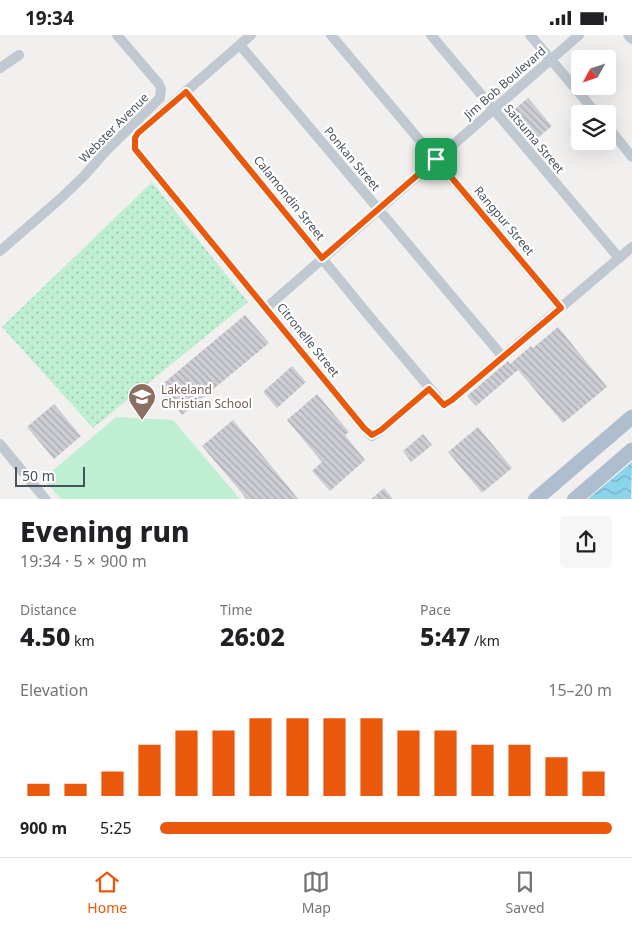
<!DOCTYPE html>
<html lang="en">
<head>
<meta charset="utf-8">
<style>
  :root { --surface:#fff; --page:#f6f6f6; --text:#202124; --muted:#757577; --line:#e0e0e0; --accent:#ea580c }
  body { margin:0; font-family:"Noto Sans",sans-serif; background:var(--page); color:var(--text); height:100vh; display:flex; flex-direction:column; font-size:19px; white-space:nowrap }
  * { box-sizing:border-box; margin:0 }
  p { font-size:16px; color:var(--muted) }
  .icon { flex:none; width:28px; height:28px; fill:none; stroke:currentColor; stroke-width:2; stroke-linecap:round; stroke-linejoin:round }
  .map { position:relative; height:464px; overflow:hidden }
  .details { display:flex; flex-direction:column; background:var(--surface); flex:1 }
  .details>* { flex:none }
  .needle { width:32px; rotate:230deg }
  .buttons { position:absolute; left:571px; top:15px; display:grid; gap:10px }
  .buttons a { display:grid; place-items:center; width:45px; height:45px; border-radius:5px; background:var(--surface); box-shadow:0 5px 20px #0002; font-size:25px }
  .scale { position:absolute; left:15px; bottom:12px; width:70px; box-sizing:border-box; padding-left:5px; border:2px solid #48525d; border-top:0; font-size:14px; line-height:18px; white-space:nowrap; color:#48525d; -webkit-text-stroke:4px #fff; paint-order:stroke }
  .pin { position:absolute; display:grid; place-items:center; width:42px; height:42px; color:#fff; margin:-21px; border-radius:10px; box-shadow:0 2px 8px #0006 }
  .round { display:grid; place-items:center; flex:none; width:52px; height:52px; border-radius:5px; background:var(--page) }
  .overview { display:flex; align-items:center; justify-content:space-between; height:85px; padding:0 20px }
  h1 { font-size:28px; font-weight:800; line-height:38px }
  .metrics { display:grid; grid-template-columns:repeat(3,1fr); gap:8px; height:85px; padding:5px 20px }
  .metrics div { display:grid; align-content:center }
  .metrics b { font-size:25px; font-weight:800 }
  .metrics small { font-size:14px; font-weight:400 }
  .metrics p { font-size:14px }
  .chart { height:140px; padding:10px 20px }
  .chart p { display:flex; justify-content:space-between }
  .chart svg { width:100%; height:90px; margin-top:5px; stroke:var(--accent); stroke-width:6 }
  ul { padding:0 20px; list-style:none; font-size:16px }
  li { display:grid; grid-template-columns:80px 60px 1fr; align-items:center; height:38px }
  li i { height:12px; border-radius:6px; background:var(--accent) }
  .status { display:flex; justify-content:space-between; align-items:center; height:35px; padding:0 25px; background:var(--surface); direction:ltr }
  .status svg { height:14px; fill:currentColor }
  .tabs { display:flex; justify-content:space-around; align-items:center; height:70px; border-top:1px solid var(--line); background:var(--surface); font-size:14px; color:var(--muted) }
  .tabs a { display:grid; justify-items:center; gap:2px }
  .tabs .selected { color:var(--accent) }
  .map>svg:first-child { display:block }
  .green { fill:url(#green-dots) }
  .pitch { fill:#bfefd3 }
  .water { fill:url(#water-waves) }
  .building { fill:url(#building-back-hatch) }
  .lines { fill:none; stroke-linecap:round; stroke-linejoin:round }
  .street { stroke:#c0c9d1; stroke-width:10 }
  .primary { stroke:#afbece; stroke-width:15 }
  .route-casing { stroke:#fff; stroke-width:10 }
  .route { stroke:#ea580c; stroke-width:6 }
  .labels { text-anchor:middle; stroke-width:4.5; stroke-linejoin:round; paint-order:stroke }
  .street-label { font-size:12px; fill:#48525d; stroke:#fff }
  .education-label { font-size:12px; fill:#785e54; stroke:#fff; text-anchor:start }
</style>
</head>
<body>
<div class="status"><b>19:34</b><svg viewBox="0 0 49 12"><path d="M0 12V9h3v3zM5 12V6h3v6zM10 12V3h3v9zM15 12V0h3v12zM26 1h20v11H26zM47 4h2v5h-2z"/></svg></div>
<div class="map">
<svg width="632" height="465" viewBox="0 0 632 465">
  <defs>
    <pattern id="green-dots" width="8" height="8" patternUnits="userSpaceOnUse" patternTransform="scale(1.25)"><rect width="8" height="8" fill="#bfefd3"/><path d="M2 2h.1M6 6h.1" fill="none" stroke="#9dc4ae" stroke-width="1.8" stroke-linecap="round"/></pattern>
    <pattern id="water-waves" width="16" height="10" patternUnits="userSpaceOnUse" patternTransform="scale(1.25)"><rect width="16" height="10" fill="#8cd4eb"/><path d="M0 5q4-4 8 0t8 0" fill="none" stroke="#74afc2"/></pattern>
    <pattern id="building-back-hatch" width="6" height="6" patternUnits="userSpaceOnUse" patternTransform="scale(1.25)"><rect width="6" height="6" fill="#ccced4"/><path d="M-1 5l2 2M0 0l6 6M5-1l2 2" fill="none" stroke="#a8aaaf"/></pattern>
  </defs>
  <rect width="100%" height="100%" fill="#f2efef"/>
  <polygon class="green" points="152,147 248,267 93,393 2,292"/>
  <polygon class="pitch" points="116,382 173,385 240,464 61,464 43,444"/>
  <polygon class="water" points="632,427 631,464 588,464"/>
  <g class="building">
    <polygon points="528,63 552,91 532,108 508,80"/>
    <polygon points="245,280 269,308 182,380 159,352"/>
    <polygon points="558,292 607,352 563,388 518,335 476,371 467,361 508,326 510,329 531,311 533,313"/>
    <polygon points="292,331 306,347 277,373 263,357"/>
    <polygon points="317,359 349,397 345,400 365,425 330,456 312,436 322,427 287,385"/>
    <polygon points="54,369 81,401 54,424 27,392"/>
    <polygon points="233,385 264,422 299,465 247,465 241,457 202,411"/>
    <polygon points="478,392 512,433 482,458 448,417"/>
    <polygon points="423,399 432,410 411,427 403,416"/>
    <polygon points="384,453 394,465 370,465"/>
  </g>
  <g class="lines">
    <g class="street">
      <polyline points="251,0 138,98 135,103 135,114 364,393 372,401 381,395 429,354"/>
      <polyline points="331,0 561,273"/>
      <polyline points="431,0 619,223"/>
      <polyline points="530,0 597,79"/>
      <polyline points="628,0 632,4"/>
      <polyline points="240,10 503,322"/>
      <polyline points="0,33 19,20"/>
      <polyline points="186,57 365,276 444,370 452,365 632,212"/>
      <polyline points="608,92 632,122"/>
      <polyline points="0,216 60,164 84,141 106,116 160,63 161,54 159,49 117,0"/>
      <polyline points="266,273 579,0"/>
      <polyline points="0,409 46,465"/>
    </g>
    <g class="primary">
      <polyline points="535,465 632,382"/>
      <polyline points="574,465 632,415"/>
    </g>
  </g>
  <g class="lines">
    <defs>
      <polygon id="route" points="186,57 322,223 436,124 561,273 452,365 444,370 429,354 381,395 372,400 364,393 135,114 135,103 138,98"/>
    </defs>
    <use href="#route" class="route-casing"/>
    <use href="#route" class="route"/>
  </g>
  <defs>
    <symbol id="school-pin" viewBox="-11 -11 22 30"><path d="M0 17L-7.5 6A9.5 9.5 0 1 1 7.5 6Z" fill="#8d6e63" stroke="#fff"/><path d="M0-5L7-2L0 1L-7-2ZM-4 1L0 2.5L4 1V4Q0 6-4 4Z" fill="#fff"/></symbol>
  </defs>
  <g fill-rule="evenodd">
    <use href="#school-pin" x="126" y="346" width="32" height="43"/>
  </g>
  <g class="labels">
    <g class="street-label">
      <text transform="translate(505 48) rotate(-41)" y="4">Jim Bob Boulevard</text>
      <text transform="translate(114 93) rotate(-45)" y="4">Webster Avenue</text>
      <text transform="translate(534 104) rotate(50)" y="4">Satsuma Street</text>
      <text transform="translate(352 124) rotate(50)" y="4">Ponkan Street</text>
      <text transform="translate(289 163) rotate(51)" y="4">Calamondin Street</text>
      <text transform="translate(504 186) rotate(50)" y="4">Rangpur Street</text>
      <text transform="translate(308 305) rotate(51)" y="4">Citronelle Street</text>
    </g>
    <g class="education-label">
      <text x="161" y="359">Lakeland<tspan x="161" dy="14">Christian School</tspan></text>
    </g>
  </g>
</svg>
<div class="buttons">
<a><svg class="needle" viewBox="-14 -14 28 28"><path d="M0-13l5 13h-10z" fill="#e53935"/><path d="M0 13l5-13h-10z" fill="#757577"/></svg></a>
<a><svg class="icon" aria-label="layers" viewBox="0 0 24 24"><path d="M12 4l9 5-9 5-9-5zM3 14l9 5 9-5"/></svg></a>
</div>
<div class="scale">50 m</div>
<div class="pin" style="left:436px;top:124px;background:#1e9e55"><svg class="icon" aria-label="arrive" viewBox="0 0 24 24"><path d="M6 21V4h12l-3 4 3 4H6"/></svg></div>
</div>
<section class="details">
<div class="overview"><div><h1>Evening run</h1><p>19:34 · 5 × 900 m</p></div><a class="round"><svg class="icon" aria-label="share" viewBox="0 0 24 24"><path d="M12 15V3M7 8l5-5 5 5M5 13v7h14v-7"/></svg></a></div>
<div class="metrics">
<div><p>Distance</p><b>4.50<small> km</small></b></div>
<div><p>Time</p><b>26:02</b></div>
<div><p>Pace</p><b>5:47<small> /km</small></b></div>
</div>
<div class="chart"><p><span>Elevation</span>15–20 m</p>
<svg viewBox="0 0 160 44" preserveAspectRatio="none"><path d="M5 44V38M15 44V38M25 44V32M35 44V19M45 44V12M55 44V12M65 44V6M75 44V6M85 44V6M95 44V6M105 44V12M115 44V12M125 44V19M135 44V19M145 44V25M155 44V32"/></svg>
</div>
<ul>
<li><b>900 m</b>5:25<i style="width:100%"></i></li>
</ul>
</section>
<nav class="tabs">
<a class="selected"><svg class="icon" aria-label="home" viewBox="0 0 24 24"><path d="M3 11l9-7 9 7M6 9v11h12V9"/></svg>Home</a>
<a><svg class="icon" aria-label="map" viewBox="0 0 24 24"><path d="M3 6l6-2 6 2 6-2v14l-6 2-6-2-6 2zM9 4v14M15 6v14"/></svg>Map</a>
<a><svg class="icon" aria-label="saved" viewBox="0 0 24 24"><path d="M7 4h10v16l-5-4-5 4z"/></svg>Saved</a>
</nav>
</body>
</html>
